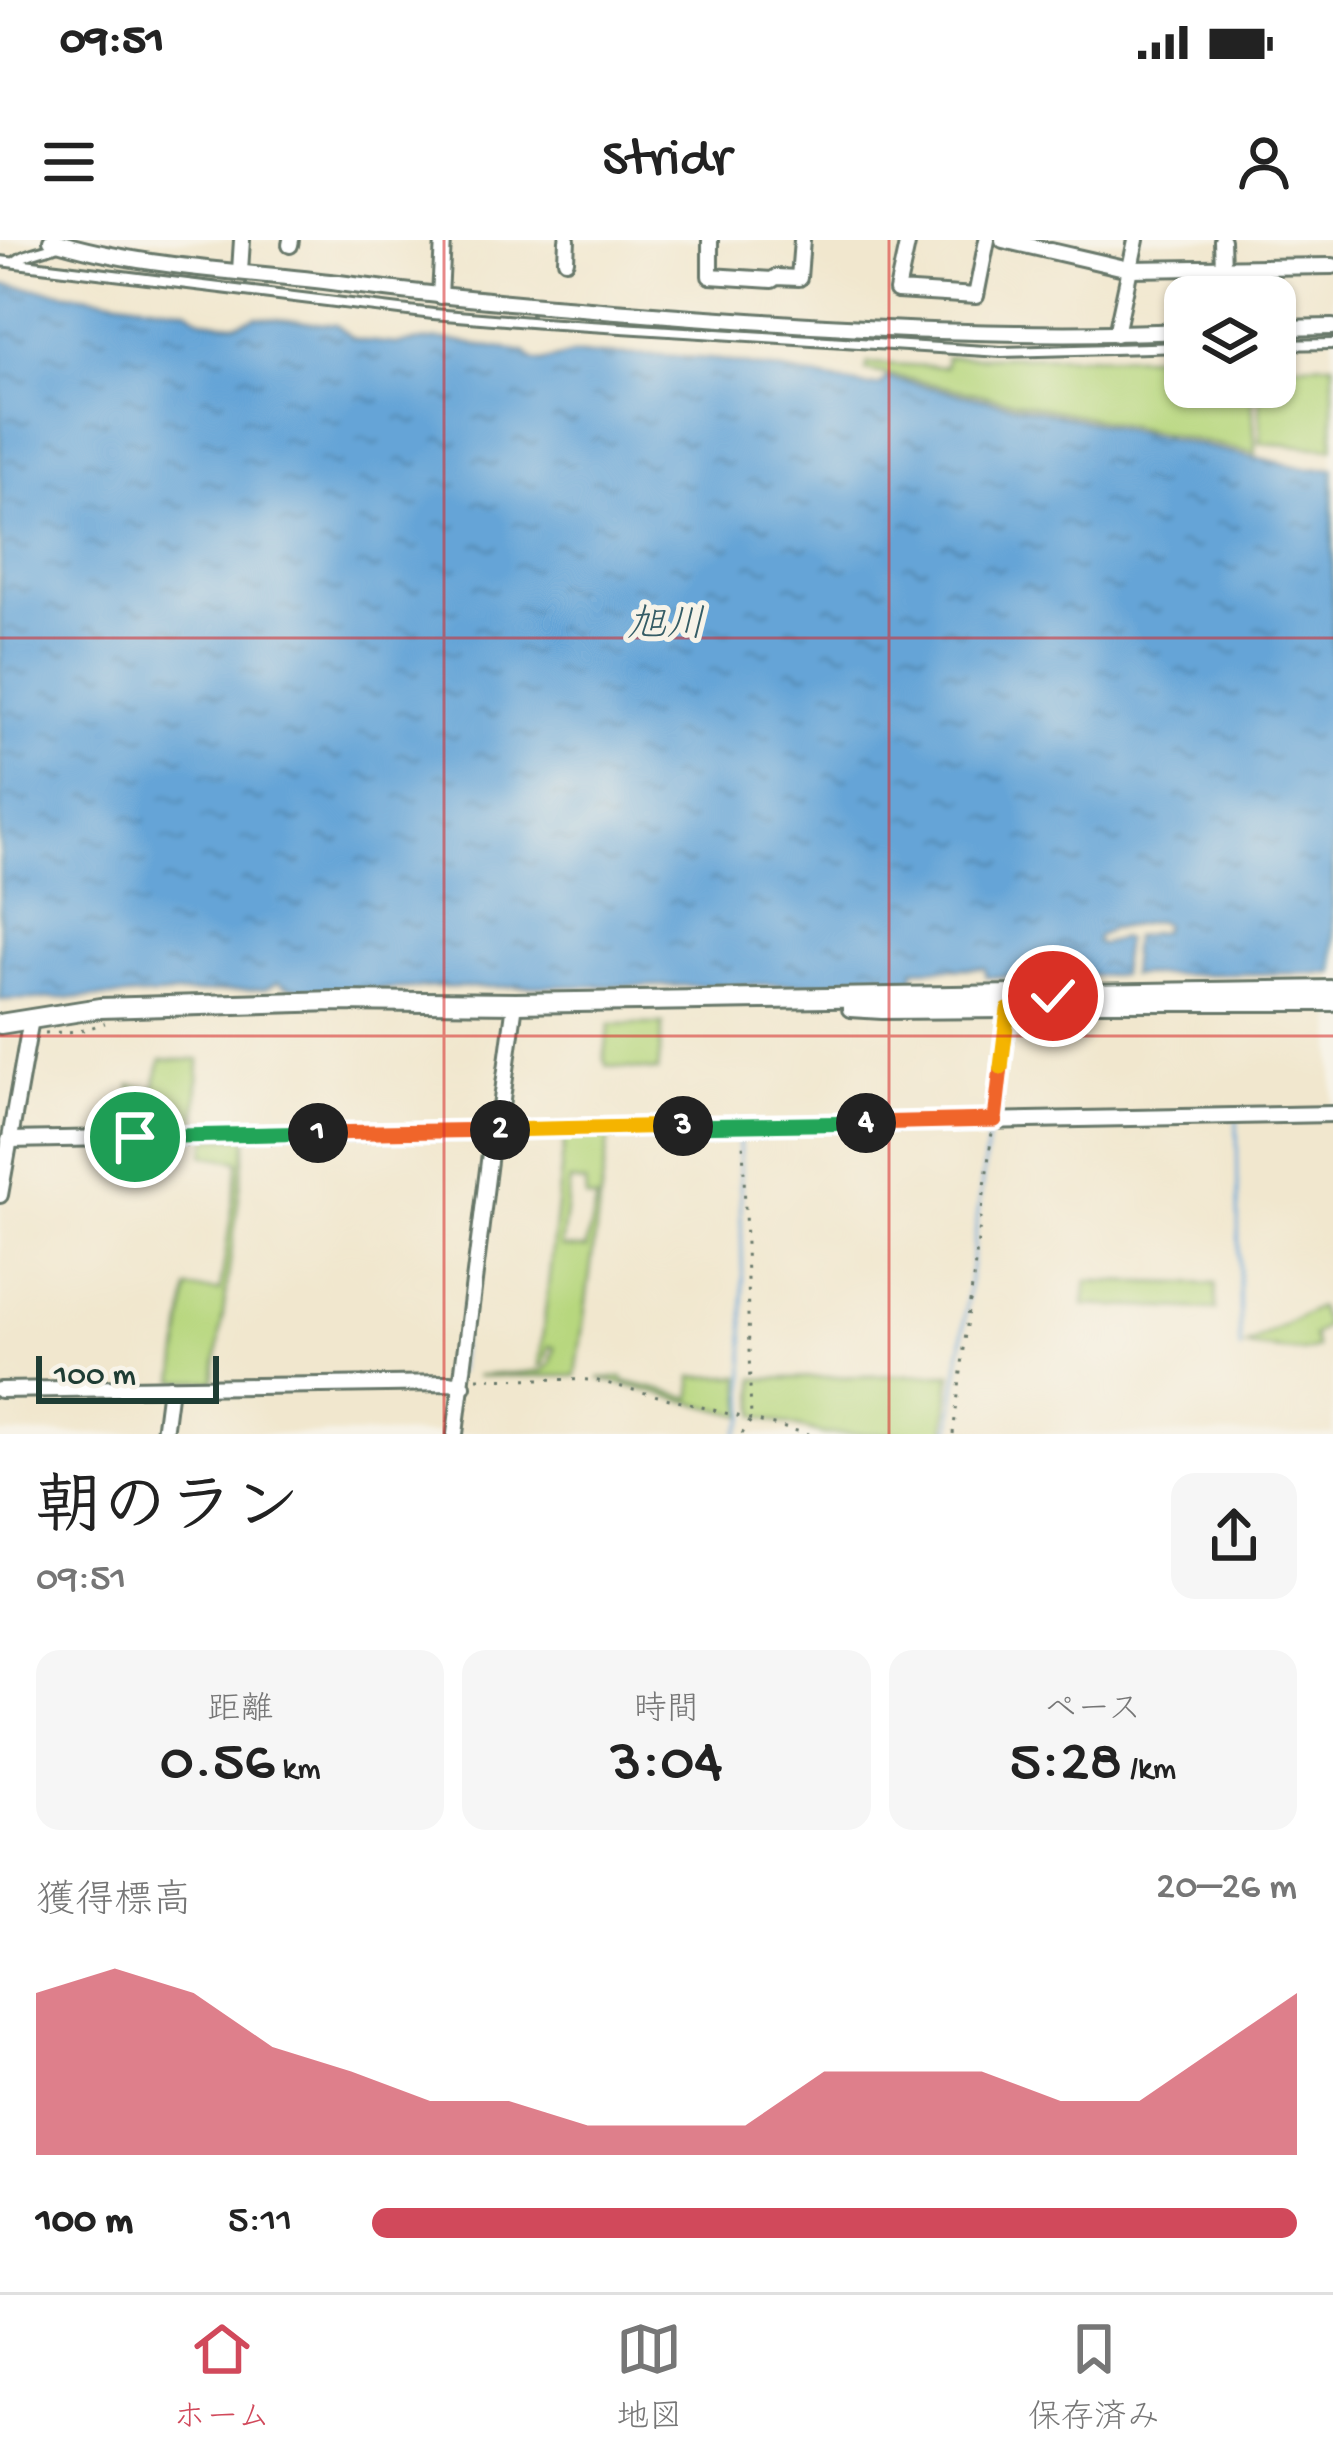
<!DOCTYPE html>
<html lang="ja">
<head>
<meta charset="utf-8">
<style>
  :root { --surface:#fff; --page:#f6f6f6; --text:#222; --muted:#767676; --line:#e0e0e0; --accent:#d1495b }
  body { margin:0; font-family:"Gochi Hand","Klee One",sans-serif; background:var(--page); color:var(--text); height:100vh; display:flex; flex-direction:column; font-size:45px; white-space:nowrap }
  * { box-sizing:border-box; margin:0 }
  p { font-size:39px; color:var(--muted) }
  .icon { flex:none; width:66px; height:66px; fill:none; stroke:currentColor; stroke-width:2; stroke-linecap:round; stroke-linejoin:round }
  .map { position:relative; height:1194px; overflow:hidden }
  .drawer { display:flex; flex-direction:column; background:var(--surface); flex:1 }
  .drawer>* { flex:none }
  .buttons { position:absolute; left:1164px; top:36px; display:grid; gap:24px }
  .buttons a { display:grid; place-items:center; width:132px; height:132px; border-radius:24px; background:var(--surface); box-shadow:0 3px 9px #0004; font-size:60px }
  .scale { position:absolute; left:36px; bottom:30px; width:183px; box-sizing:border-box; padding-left:12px; border:6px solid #1f3d34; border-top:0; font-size:33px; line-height:42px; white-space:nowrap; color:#1f3d34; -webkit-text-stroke:9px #f7f3e8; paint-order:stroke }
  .pin { position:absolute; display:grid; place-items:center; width:102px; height:102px; color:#fff; margin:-51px; border:6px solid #fff; border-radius:50%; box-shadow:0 3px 12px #0007 }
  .km { position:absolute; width:60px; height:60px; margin:-30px; border-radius:50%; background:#222; color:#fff; font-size:33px; line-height:60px; text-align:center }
  .round { display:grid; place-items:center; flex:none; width:126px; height:126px; border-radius:24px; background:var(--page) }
  .headline { display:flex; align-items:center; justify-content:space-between; height:204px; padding:0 36px }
  h1 { font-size:66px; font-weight:600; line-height:90px }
  .metrics { display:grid; grid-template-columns:repeat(3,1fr); gap:18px; height:204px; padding:12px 36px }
  .metrics div { display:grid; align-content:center; border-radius:24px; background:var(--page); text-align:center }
  .metrics b { font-size:60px; font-weight:600 }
  .metrics small { font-size:33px; font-weight:400 }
  .metrics p { font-size:33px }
  .chart { height:336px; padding:24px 36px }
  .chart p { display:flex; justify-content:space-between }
  .chart svg { width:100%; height:216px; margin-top:12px; fill:var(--accent); opacity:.7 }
  ul { padding:0 36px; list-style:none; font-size:39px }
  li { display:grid; grid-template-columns:192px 144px 1fr; align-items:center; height:90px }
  li i { height:30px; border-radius:15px; background:var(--accent) }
  .status { display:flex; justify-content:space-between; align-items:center; height:84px; padding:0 60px; background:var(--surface); direction:ltr }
  .status svg { height:33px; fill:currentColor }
  header { display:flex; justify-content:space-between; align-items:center; height:156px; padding:0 36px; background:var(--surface); font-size:54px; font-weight:600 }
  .tab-bar { display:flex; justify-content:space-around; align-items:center; height:168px; border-top:3px solid var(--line); background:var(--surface); font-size:33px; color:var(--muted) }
  .tab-bar a { display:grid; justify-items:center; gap:6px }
  .tab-bar .on { color:var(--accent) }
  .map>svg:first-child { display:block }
  .green { fill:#b7d77e; stroke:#6b8a59; stroke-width:3; fill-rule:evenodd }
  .water { fill:url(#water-ripples); stroke:#427086; stroke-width:3 }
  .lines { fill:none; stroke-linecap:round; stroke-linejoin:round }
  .stream { stroke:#65a4d7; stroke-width:3 }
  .service-casing { stroke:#68786a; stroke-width:14 }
  .minor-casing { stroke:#68786a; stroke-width:20 }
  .tertiary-casing { stroke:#68786a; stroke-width:24 }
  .path { stroke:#68786a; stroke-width:3; stroke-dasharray:3 9; stroke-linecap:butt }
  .service { stroke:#fff; stroke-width:8 }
  .minor { stroke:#fff; stroke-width:14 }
  .tertiary { stroke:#fff; stroke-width:18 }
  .split-1-casing { stroke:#fff; stroke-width:24 }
  .split-2-casing { stroke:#fff; stroke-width:24 }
  .split-3-casing { stroke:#fff; stroke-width:24 }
  .split-4-casing { stroke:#fff; stroke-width:24 }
  .split-5-casing { stroke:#fff; stroke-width:24 }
  .split-6-casing { stroke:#fff; stroke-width:24 }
  .split-1 { stroke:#22a559; stroke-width:15 }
  .split-2 { stroke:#f0652b; stroke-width:15 }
  .split-3 { stroke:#f5b400; stroke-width:15 }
  .split-4 { stroke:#22a559; stroke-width:15 }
  .split-5 { stroke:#f0652b; stroke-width:15 }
  .split-6 { stroke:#f5b400; stroke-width:15 }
  .grid { fill:none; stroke:#d62828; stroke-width:3; stroke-opacity:0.55 }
  .labels { text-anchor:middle; stroke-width:10; stroke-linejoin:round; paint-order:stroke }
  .water-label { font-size:39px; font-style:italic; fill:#345c65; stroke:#f7f3e8 }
</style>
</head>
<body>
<div class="status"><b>09:51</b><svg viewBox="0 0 49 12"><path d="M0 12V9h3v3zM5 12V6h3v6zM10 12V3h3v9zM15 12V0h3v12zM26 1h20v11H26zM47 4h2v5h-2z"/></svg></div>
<header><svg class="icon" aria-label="menu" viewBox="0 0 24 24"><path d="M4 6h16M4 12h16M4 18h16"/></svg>Stridr<svg class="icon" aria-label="person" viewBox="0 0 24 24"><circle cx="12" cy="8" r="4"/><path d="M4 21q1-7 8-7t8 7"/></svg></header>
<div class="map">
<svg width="1333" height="1194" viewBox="0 0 1333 1194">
  <defs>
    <pattern id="water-ripples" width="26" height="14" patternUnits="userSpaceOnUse" patternTransform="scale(3)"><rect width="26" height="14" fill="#65a4d7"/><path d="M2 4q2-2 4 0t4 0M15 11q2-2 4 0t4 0" fill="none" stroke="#5387af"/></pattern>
  </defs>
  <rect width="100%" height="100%" fill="#f7f3e8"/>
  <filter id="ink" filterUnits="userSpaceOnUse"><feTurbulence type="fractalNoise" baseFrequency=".00833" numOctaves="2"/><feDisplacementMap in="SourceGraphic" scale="24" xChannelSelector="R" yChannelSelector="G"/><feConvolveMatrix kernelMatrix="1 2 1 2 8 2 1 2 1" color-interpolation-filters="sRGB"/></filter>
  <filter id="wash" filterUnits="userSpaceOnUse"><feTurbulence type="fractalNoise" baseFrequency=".004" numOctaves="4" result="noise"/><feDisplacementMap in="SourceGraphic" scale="48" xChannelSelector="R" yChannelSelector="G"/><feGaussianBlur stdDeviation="2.7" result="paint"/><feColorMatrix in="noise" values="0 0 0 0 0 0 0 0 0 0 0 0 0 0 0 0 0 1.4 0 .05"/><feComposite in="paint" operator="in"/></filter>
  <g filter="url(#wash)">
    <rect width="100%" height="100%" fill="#f1e7ce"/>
    <g class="green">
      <polygon points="1185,116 1185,147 1251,147 1256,213 866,130 868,123 945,127 946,117"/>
      <polygon points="1333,123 1333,208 1261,203 1259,147 1275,147 1275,125"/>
      <polygon points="610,784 663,784 658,831 607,826 604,820"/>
      <polygon points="161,820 199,820 196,885 168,887 167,884 127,880 131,845 154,849"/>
      <path d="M609,894L576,1136H476L542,1131L550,1125L555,1108L549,1106L544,1124L539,1126L565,895ZM570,941L585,943L586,958L597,960C593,977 588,992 586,1009L561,1007Z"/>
      <polygon points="247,897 214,1141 175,1141 188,1049 220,1051 239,921 204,915 208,898"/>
      <polygon points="1087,1041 1215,1044 1216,1070 1084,1065"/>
      <polygon points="1318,1067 1326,1086 1313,1096 1317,1108 1304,1112 1245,1106"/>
      <polygon points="951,1134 945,1194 825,1194 756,1176 755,1139"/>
      <polygon points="741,1136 744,1176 598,1138 623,1138 624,1141 692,1158 692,1137"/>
    </g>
    <path class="water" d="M0,44L187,69L201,79L223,83L237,84L256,77L336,85L352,98L366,101L397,104L438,99L525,112L535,121L542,122L573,114L663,115L720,120L867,146L881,145L886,138L1309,229L1333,228V733L1130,735L1133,697L1162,691L1164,684L1158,681L1110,689L1097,697L1096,702L1100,705L1121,698L1125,700L1120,735L986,737L985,728L914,729L913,740C709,750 505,742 301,752L299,748L286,747L278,742L265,749L144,756L0,760Z"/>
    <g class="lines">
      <g class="stream">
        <polyline points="1237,879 1240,1109"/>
        <polyline points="201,890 257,888"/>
        <polyline points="0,901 1,895"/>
        <polyline points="457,1133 464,1065"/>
        <polyline points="737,1194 746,1176 739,893"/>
        <polyline points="950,1194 989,886"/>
      </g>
    </g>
  </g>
  <g filter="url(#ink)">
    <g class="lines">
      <defs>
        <g id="service">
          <polyline points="0,21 433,74 542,83 1001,112 1185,107"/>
          <path d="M15,22C26,12 46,11 60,4"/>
          <polyline points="1275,105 1333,104"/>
        </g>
        <g id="minor">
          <path d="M51,0C140,28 246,31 339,43C457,59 575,68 693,77C857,89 1020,98 1185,91"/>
          <polyline points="710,0 710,36 772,40 776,37 799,38 802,0"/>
          <polyline points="908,0 897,51 976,56 987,0"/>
          <polyline points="1003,0 1129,29 1333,26"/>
          <polyline points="1222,0 1224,57"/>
          <polyline points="290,5 291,0"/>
          <polyline points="566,20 567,0"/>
          <polyline points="240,31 242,0"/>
          <polyline points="440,56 443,0"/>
          <polyline points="1275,88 1333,87"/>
          <polyline points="1116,94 1136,0"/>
          <polyline points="850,758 850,769 882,771 1008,770 1053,763 1053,756"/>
          <polyline points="1053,763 1333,763"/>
          <polyline points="995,880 1008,770"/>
          <polyline points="9,900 1333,874"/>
          <polyline points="0,955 31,779"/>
          <polyline points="0,1150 450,1143 463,1146"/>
          <polyline points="164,1194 170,1147"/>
          <polyline points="455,1194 490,913 499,882 515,763"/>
        </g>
        <polyline id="tertiary" points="0,784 100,768 335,761 515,763 1333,750"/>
      </defs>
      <use href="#service" class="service-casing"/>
      <use href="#minor" class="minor-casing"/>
      <use href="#tertiary" class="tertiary-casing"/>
      <g class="path">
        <polyline points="45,793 80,791 105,783"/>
        <polyline points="477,1138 594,1140 809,1194"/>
        <polyline points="742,1194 751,1180 743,899"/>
        <polyline points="953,1194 992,892"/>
      </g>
      <use href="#service" class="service"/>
      <use href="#minor" class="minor"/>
      <use href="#tertiary" class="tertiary"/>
    </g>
  </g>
  <g class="lines" filter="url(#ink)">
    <defs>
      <polyline id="split-1" points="135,897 318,893"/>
      <polyline id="split-2" points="318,893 500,890"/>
      <polyline id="split-3" points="500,890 683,886"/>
      <polyline id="split-4" points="683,886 866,883"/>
      <polyline id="split-5" points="866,883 995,880 1001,827"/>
      <polyline id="split-6" points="1001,827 1008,770 1053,764 1053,756"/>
    </defs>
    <use href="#split-1" class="split-1-casing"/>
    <use href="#split-2" class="split-2-casing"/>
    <use href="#split-3" class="split-3-casing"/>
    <use href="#split-4" class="split-4-casing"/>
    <use href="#split-5" class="split-5-casing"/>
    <use href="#split-6" class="split-6-casing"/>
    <use href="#split-1" class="split-1"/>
    <use href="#split-2" class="split-2"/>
    <use href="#split-3" class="split-3"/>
    <use href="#split-4" class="split-4"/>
    <use href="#split-5" class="split-5"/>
    <use href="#split-6" class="split-6"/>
  </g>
  <path class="grid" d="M444,0V1194M889,0V1194M0,398H1333M0,796H1333"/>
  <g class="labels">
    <g class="water-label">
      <text x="666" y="395">旭川</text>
    </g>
  </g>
</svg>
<div class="buttons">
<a><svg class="icon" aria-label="layers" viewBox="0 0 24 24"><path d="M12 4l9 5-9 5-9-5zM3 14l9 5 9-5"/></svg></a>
</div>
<div class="scale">100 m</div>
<div class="pin" style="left:135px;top:897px;background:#1e9e55"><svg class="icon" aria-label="arrive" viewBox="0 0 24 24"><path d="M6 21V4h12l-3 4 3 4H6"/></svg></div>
<div class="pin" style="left:1053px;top:756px;background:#d93025"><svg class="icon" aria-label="check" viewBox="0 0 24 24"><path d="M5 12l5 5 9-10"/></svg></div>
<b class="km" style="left:318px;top:893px">1</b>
<b class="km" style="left:500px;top:890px">2</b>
<b class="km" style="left:683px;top:886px">3</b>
<b class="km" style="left:866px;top:883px">4</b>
</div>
<section class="drawer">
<div class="headline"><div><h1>朝のラン</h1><p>09:51</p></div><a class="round"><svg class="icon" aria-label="share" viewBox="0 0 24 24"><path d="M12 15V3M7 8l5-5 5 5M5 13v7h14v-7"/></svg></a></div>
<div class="metrics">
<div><p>距離</p><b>0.56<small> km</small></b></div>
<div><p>時間</p><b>3:04</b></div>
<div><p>ペース</p><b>5:28<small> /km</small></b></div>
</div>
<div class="chart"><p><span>獲得標高</span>20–26 m</p>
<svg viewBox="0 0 160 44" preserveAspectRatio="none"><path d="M0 44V11L10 6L20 11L30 22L40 27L50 33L60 33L70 38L80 38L90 38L100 27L110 27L120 27L130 33L140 33L150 22L160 11V44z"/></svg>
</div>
<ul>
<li><b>100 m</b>5:11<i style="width:100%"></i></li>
</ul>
</section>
<nav class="tab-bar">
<a class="on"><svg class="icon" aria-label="home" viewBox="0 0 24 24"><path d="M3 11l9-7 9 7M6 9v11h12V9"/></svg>ホーム</a>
<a><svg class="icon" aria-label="map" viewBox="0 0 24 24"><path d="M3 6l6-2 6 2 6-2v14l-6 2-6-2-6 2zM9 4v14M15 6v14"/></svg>地図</a>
<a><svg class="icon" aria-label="saved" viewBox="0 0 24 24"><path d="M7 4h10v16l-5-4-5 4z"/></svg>保存済み</a>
</nav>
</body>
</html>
